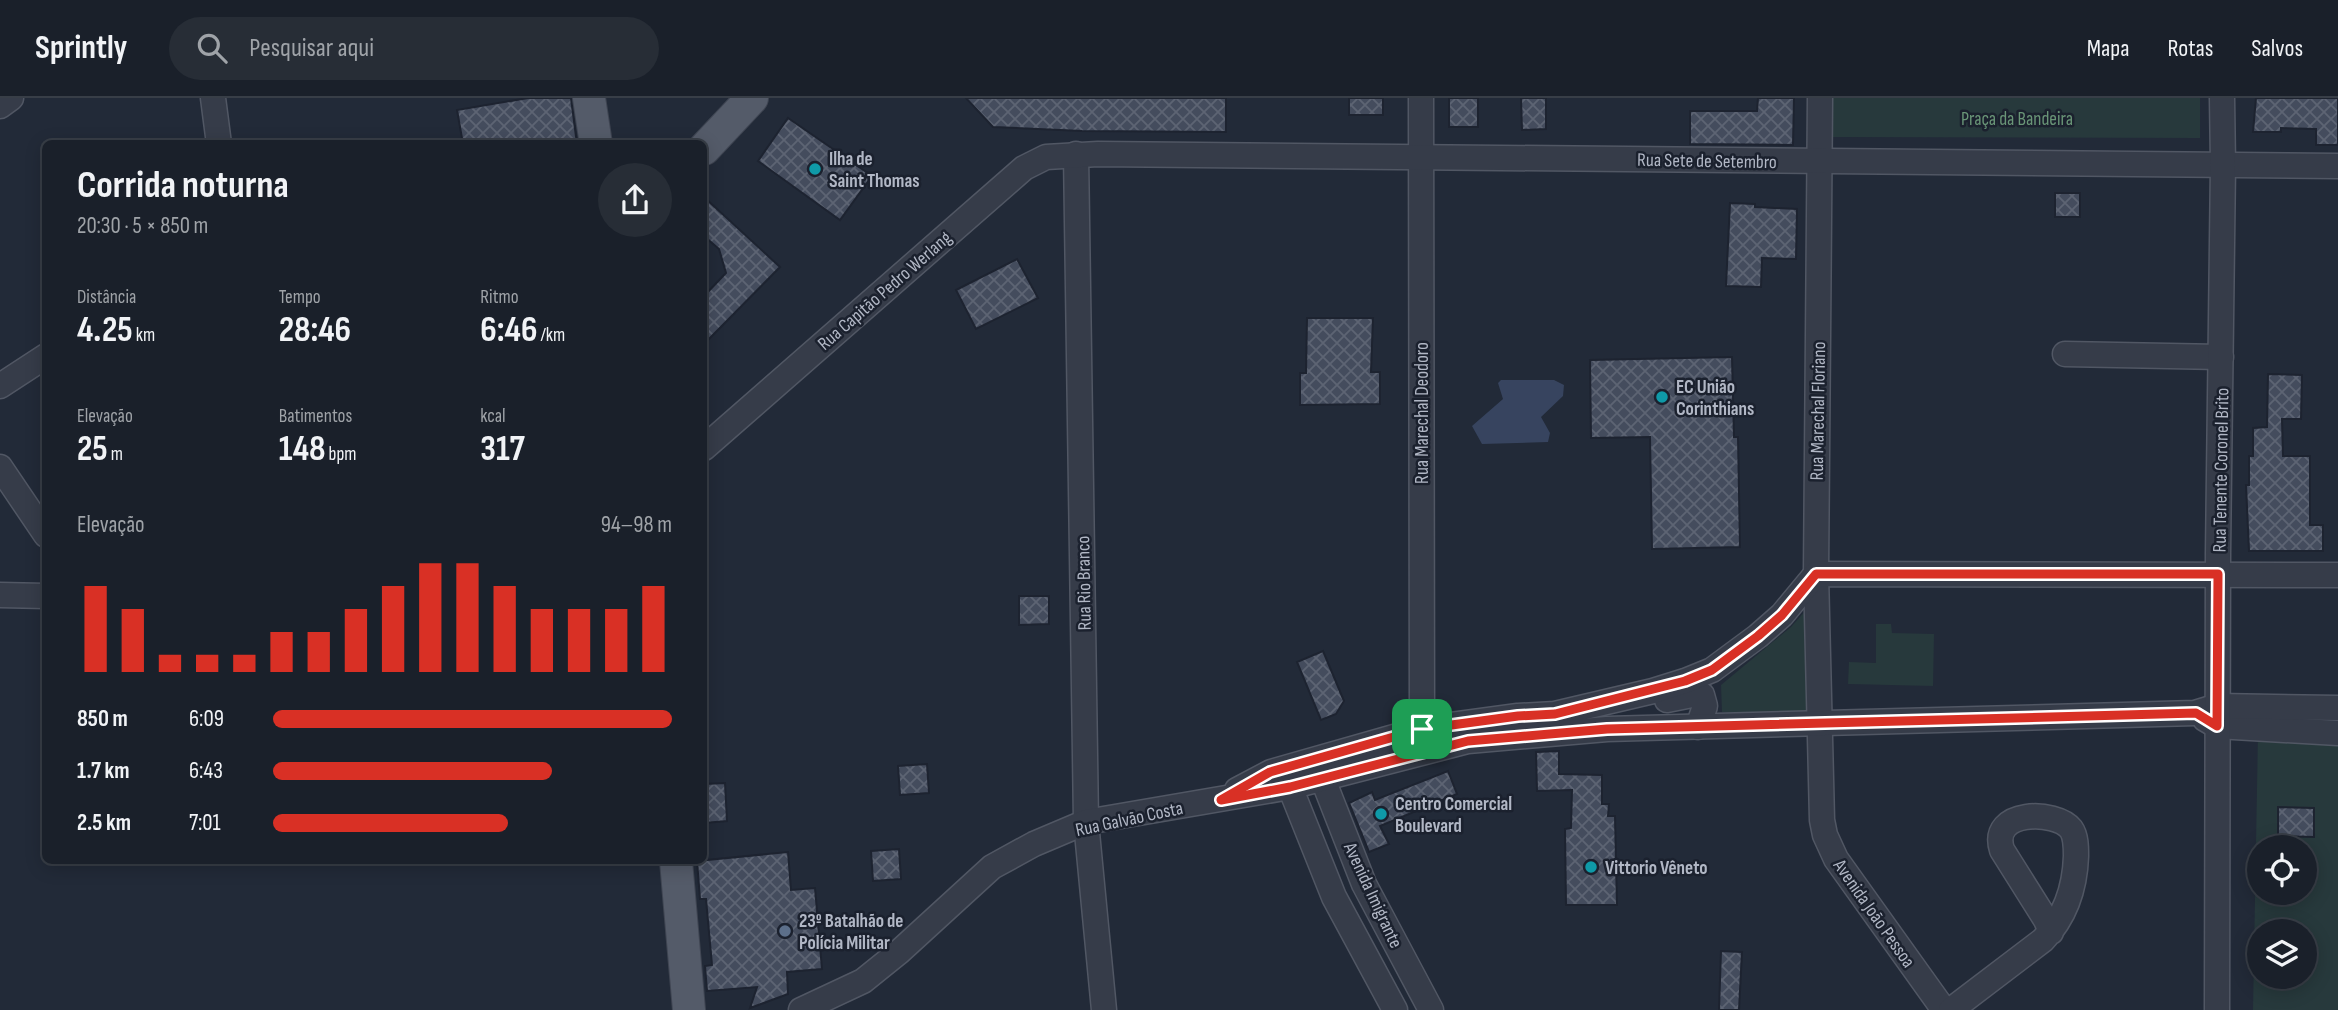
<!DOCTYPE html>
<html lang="pt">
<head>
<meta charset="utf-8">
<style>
  :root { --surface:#1a202a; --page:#272d36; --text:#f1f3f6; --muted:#9fa3a8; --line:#383e47; --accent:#d93025 }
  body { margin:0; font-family:"Sofia Sans Condensed",sans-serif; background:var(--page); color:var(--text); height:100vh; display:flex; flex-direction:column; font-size:26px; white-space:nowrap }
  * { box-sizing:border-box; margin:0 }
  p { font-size:23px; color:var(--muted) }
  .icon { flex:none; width:38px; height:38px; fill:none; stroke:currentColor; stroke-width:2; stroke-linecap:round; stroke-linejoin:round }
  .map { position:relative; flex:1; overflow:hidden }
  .drawer { position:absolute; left:42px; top:42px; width:665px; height:724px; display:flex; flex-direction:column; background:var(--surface); border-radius:10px; box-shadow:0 4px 18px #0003,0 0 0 2px var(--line) }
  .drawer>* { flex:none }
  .buttons { position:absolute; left:2247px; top:737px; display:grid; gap:14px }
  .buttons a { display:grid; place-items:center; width:70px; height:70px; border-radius:50%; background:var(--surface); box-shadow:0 4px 18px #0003,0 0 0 2px var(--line); font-size:35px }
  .pin { position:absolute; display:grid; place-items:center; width:60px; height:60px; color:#fff; margin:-30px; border-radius:14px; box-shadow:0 4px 10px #0006 }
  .round { display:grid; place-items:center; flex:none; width:74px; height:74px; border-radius:37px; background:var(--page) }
  .headline { display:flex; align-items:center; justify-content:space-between; height:119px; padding:0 35px }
  h1 { font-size:38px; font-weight:700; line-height:52px }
  .stats { display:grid; grid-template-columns:repeat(3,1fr); gap:10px; height:119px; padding:7px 35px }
  .stats div { display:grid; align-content:center }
  .stats b { font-size:35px; font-weight:700 }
  .stats small { font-size:19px; font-weight:400 }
  .stats p { font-size:19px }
  .chart { height:196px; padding:14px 35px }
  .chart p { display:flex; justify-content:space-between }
  .chart svg { width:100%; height:126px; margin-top:7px; stroke:var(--accent); stroke-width:6 }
  ul { padding:0 35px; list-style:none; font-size:23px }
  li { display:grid; grid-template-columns:112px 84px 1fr; align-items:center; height:52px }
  li i { height:18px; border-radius:9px; background:var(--accent) }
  header { display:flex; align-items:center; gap:42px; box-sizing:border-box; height:98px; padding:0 35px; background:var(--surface); border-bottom:2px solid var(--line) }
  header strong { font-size:33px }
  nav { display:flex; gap:38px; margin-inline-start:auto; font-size:24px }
  .search { width:490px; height:63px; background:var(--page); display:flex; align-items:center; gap:18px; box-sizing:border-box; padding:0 24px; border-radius:38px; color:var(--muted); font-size:26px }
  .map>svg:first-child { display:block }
  .green { fill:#27393c; fill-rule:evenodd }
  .water { fill:#37445f }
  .building { fill:url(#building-cross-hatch); stroke:#1d2330; stroke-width:2 }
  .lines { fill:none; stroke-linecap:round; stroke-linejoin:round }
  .minor-casing { stroke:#515764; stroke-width:27 }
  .major-casing { stroke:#3f4552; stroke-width:34 }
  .minor { stroke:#363c49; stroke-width:24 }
  .major { stroke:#545b69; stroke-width:32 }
  .route-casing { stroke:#fff; stroke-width:14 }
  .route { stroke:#d93025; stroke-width:9 }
  .culture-dot { fill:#0f9aa8; stroke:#1b212e; stroke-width:2.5 }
  .service-dot { fill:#5c6f8a; stroke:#1b212e; stroke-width:2.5 }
  .labels { text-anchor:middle; stroke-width:5; stroke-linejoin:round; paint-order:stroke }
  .park-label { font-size:19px; fill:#699577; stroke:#1b212e }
  .poi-label { font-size:19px; font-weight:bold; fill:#b1b7c5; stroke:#1b212e; text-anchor:start }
  .street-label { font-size:19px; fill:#b1b7c5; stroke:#1b212e }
</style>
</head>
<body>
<header>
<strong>Sprintly</strong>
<div class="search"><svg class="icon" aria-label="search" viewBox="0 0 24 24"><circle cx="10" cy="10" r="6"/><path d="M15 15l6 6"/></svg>Pesquisar aqui</div>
<nav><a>Mapa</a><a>Rotas</a><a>Salvos</a></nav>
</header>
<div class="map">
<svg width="2338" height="912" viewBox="0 0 2338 912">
  <defs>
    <pattern id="building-cross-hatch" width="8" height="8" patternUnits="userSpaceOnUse" patternTransform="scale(1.75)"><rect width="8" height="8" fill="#444c5d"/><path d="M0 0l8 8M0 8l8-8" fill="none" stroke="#5d6473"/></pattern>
  </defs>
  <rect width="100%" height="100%" fill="#222a38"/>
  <g class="green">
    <polygon points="1833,0 2200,0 2200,40 1833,39"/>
    <polygon points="1815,502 1815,614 1722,614 1721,587 1791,529"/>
    <polygon points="1876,526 1891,526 1892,535 1934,536 1933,588 1848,586 1849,564 1876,565"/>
    <path d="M2258,635L2338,641V912H2253ZM2259,749H2305V794H2259ZM2259,833H2305V878H2259Z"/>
  </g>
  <polygon class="water" points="1501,282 1554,282 1564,287 1563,298 1541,319 1550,335 1548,344 1482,346 1472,328 1503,301 1498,285"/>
  <g class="building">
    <polygon points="528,0 571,0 577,46 463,46 457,12"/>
    <polygon points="966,0 1226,0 1226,34 1082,33 993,29"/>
    <rect x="1349" y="0" width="34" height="17"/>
    <rect x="1449" y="0" width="29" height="29"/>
    <polygon points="1521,0 1546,0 1546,31 1522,32"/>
    <polygon points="1758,0 1794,0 1793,47 1690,46 1690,13 1757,13"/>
    <polygon points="2256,0 2338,0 2338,47 2316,47 2316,31 2281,30 2281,34 2253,34"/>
    <polygon points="788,20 872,78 840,122 758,63"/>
    <rect x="2055" y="95" width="25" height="24"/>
    <polygon points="704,99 780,169 704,246 704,198 726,175 719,151 704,138"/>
    <polygon points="1730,105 1755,106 1755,109 1797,111 1796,161 1762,160 1761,189 1726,188"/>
    <polygon points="1017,161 1038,200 976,231 956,192"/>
    <polygon points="1307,220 1373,220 1371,274 1380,274 1380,306 1300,307 1300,275 1306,275"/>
    <polygon points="1732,259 1734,339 1738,339 1740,449 1652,451 1650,339 1591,340 1590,262"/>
    <polygon points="2268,276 2302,277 2301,321 2282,321 2283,358 2310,358 2310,427 2323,427 2323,453 2249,453 2246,387 2249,387 2249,358 2253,358 2253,330 2267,329"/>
    <polygon points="1019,498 1049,498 1049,526 1019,527"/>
    <polygon points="1323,553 1344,603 1336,616 1321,622 1297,564"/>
    <polygon points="1559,653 1559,676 1602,677 1602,706 1609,706 1608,718 1615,718 1617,807 1566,807 1565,731 1571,730 1572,692 1537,693 1536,654"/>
    <polygon points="927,666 929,695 900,697 898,668"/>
    <polygon points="1448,673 1457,696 1380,728 1389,746 1369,754 1349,705 1372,694 1375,702"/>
    <polygon points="725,685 727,723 704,725 704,686"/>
    <polygon points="2278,709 2314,710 2314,739 2278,738"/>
    <polygon points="899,751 901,781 873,783 871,753"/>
    <polygon points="788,754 791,792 815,790 822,871 787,874 788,896 750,910 757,889 707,893 705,868 712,867 706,801 700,801 697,763"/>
    <polygon points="1721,853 1742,854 1739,912 1719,912"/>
  </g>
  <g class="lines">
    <defs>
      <g id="minor">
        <polyline points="213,0 219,46"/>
        <polyline points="1421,0 1422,631"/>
        <polyline points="1820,0 1816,476 1822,722 1825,737 1836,761 1944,912"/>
        <polyline points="0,8 11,0"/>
        <polyline points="1076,56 1086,724 1104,912"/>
        <polyline points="2065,256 2221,259"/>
        <polyline points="0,288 46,258"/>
        <polyline points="704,350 1024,70 1046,59 1098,56 2338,68"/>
        <polyline points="0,369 46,437"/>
        <polyline points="0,497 46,498"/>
        <polyline points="1667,602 1697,596 1702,597 1705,608 1698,629"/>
        <polyline points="2205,621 2217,628 2338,635"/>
        <polyline points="1287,675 1290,689 1334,799 1395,912"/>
        <polyline points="1322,679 1364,786 1431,912"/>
        <polyline points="1237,692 1271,674 1422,631 1518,618 1555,616 1653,593 1685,583 1712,572 1758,538 1782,517 1816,476 2338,477"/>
        <polyline points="801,912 863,883 899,854 992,769 1034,746 1086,724 1290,689 1468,643 1607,631 2195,615 2218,608 2338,610"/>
        <path d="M1951,912L2043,842C2066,818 2075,790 2076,758C2076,749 2076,738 2071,731C2056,712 1989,711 2002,752L2046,822L2051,834"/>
        <polyline points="2217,912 2218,455 2223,67 2222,0"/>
      </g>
      <g id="major">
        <polyline points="589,0 596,46"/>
        <polyline points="704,51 752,0"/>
        <polyline points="676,763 689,912"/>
      </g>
    </defs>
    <use href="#minor" class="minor-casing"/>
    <use href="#major" class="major-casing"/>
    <use href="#minor" class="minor"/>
    <use href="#major" class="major"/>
  </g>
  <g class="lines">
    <defs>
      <polygon id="route" points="1816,476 2218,476 2217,628 2196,615 1607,631 1468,643 1290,689 1221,702 1270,674 1422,631 1518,618 1555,616 1685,583 1712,572 1758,538 1782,517"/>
    </defs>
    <use href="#route" class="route-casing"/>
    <use href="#route" class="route"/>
  </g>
  <g class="culture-dot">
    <circle cx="815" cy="71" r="7"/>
    <circle cx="1662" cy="299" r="7"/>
    <circle cx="1381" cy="716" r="7"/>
    <circle cx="1591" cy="769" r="7"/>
  </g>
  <circle class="service-dot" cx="785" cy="833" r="7"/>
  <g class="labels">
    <g class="park-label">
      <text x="2017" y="27">Praça da Bandeira</text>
    </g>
    <g class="poi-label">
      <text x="829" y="67">Ilha de<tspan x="829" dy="22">Saint Thomas</tspan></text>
      <text x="1676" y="295">EC União<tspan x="1676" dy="22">Corinthians</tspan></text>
      <text x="1395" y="712">Centro Comercial<tspan x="1395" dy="22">Boulevard</tspan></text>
      <text x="1605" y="776">Vittorio Vêneto</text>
      <text x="799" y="829">23º Batalhão de<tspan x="799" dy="22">Polícia Militar</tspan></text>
    </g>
    <g class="street-label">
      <text transform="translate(1707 62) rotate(1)" y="7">Rua Sete de Setembro</text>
      <text transform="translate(884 192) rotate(-41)" y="7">Rua Capitão Pedro Werlang</text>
      <text transform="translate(1817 313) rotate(-89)" y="7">Rua Marechal Floriano</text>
      <text transform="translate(1421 315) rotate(-90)" y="7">Rua Marechal Deodoro</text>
      <text transform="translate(2220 372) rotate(-89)" y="7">Rua Tenente Coronel Brito</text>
      <text transform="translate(1083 485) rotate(-91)" y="7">Rua Rio Branco</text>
      <text transform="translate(1129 720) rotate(-12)" y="7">Rua Galvão Costa</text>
      <text transform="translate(1374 797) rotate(65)" y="7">Avenida Imigrante</text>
      <text transform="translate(1875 815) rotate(55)" y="7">Avenida João Pessoa</text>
    </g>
  </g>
</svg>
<div class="buttons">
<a><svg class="icon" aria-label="locate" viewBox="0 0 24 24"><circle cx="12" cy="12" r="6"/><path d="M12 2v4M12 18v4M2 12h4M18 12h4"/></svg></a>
<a><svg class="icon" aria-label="layers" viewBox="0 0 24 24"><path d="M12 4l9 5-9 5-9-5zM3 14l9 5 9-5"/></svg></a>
</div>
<div class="pin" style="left:1422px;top:631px;background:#1e9e55"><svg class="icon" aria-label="arrive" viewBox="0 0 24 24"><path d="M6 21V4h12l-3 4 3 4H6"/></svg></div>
<section class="drawer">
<div class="headline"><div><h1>Corrida noturna</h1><p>20:30 · 5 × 850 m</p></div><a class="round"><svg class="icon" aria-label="share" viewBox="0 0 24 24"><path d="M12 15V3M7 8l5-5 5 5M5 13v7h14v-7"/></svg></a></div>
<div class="stats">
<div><p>Distância</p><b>4.25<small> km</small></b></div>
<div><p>Tempo</p><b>28:46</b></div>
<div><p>Ritmo</p><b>6:46<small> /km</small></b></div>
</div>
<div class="stats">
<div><p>Elevação</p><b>25<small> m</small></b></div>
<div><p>Batimentos</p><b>148<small> bpm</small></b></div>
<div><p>kcal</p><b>317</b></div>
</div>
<div class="chart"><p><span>Elevação</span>94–98 m</p>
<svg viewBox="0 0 160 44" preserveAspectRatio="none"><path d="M5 44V14M15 44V22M25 44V38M35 44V38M45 44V38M55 44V30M65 44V30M75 44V22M85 44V14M95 44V6M105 44V6M115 44V14M125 44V22M135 44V22M145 44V22M155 44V14"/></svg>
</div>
<ul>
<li><b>850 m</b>6:09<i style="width:100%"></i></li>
<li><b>1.7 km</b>6:43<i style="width:70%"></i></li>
<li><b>2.5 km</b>7:01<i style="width:59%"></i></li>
</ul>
</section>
</div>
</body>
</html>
